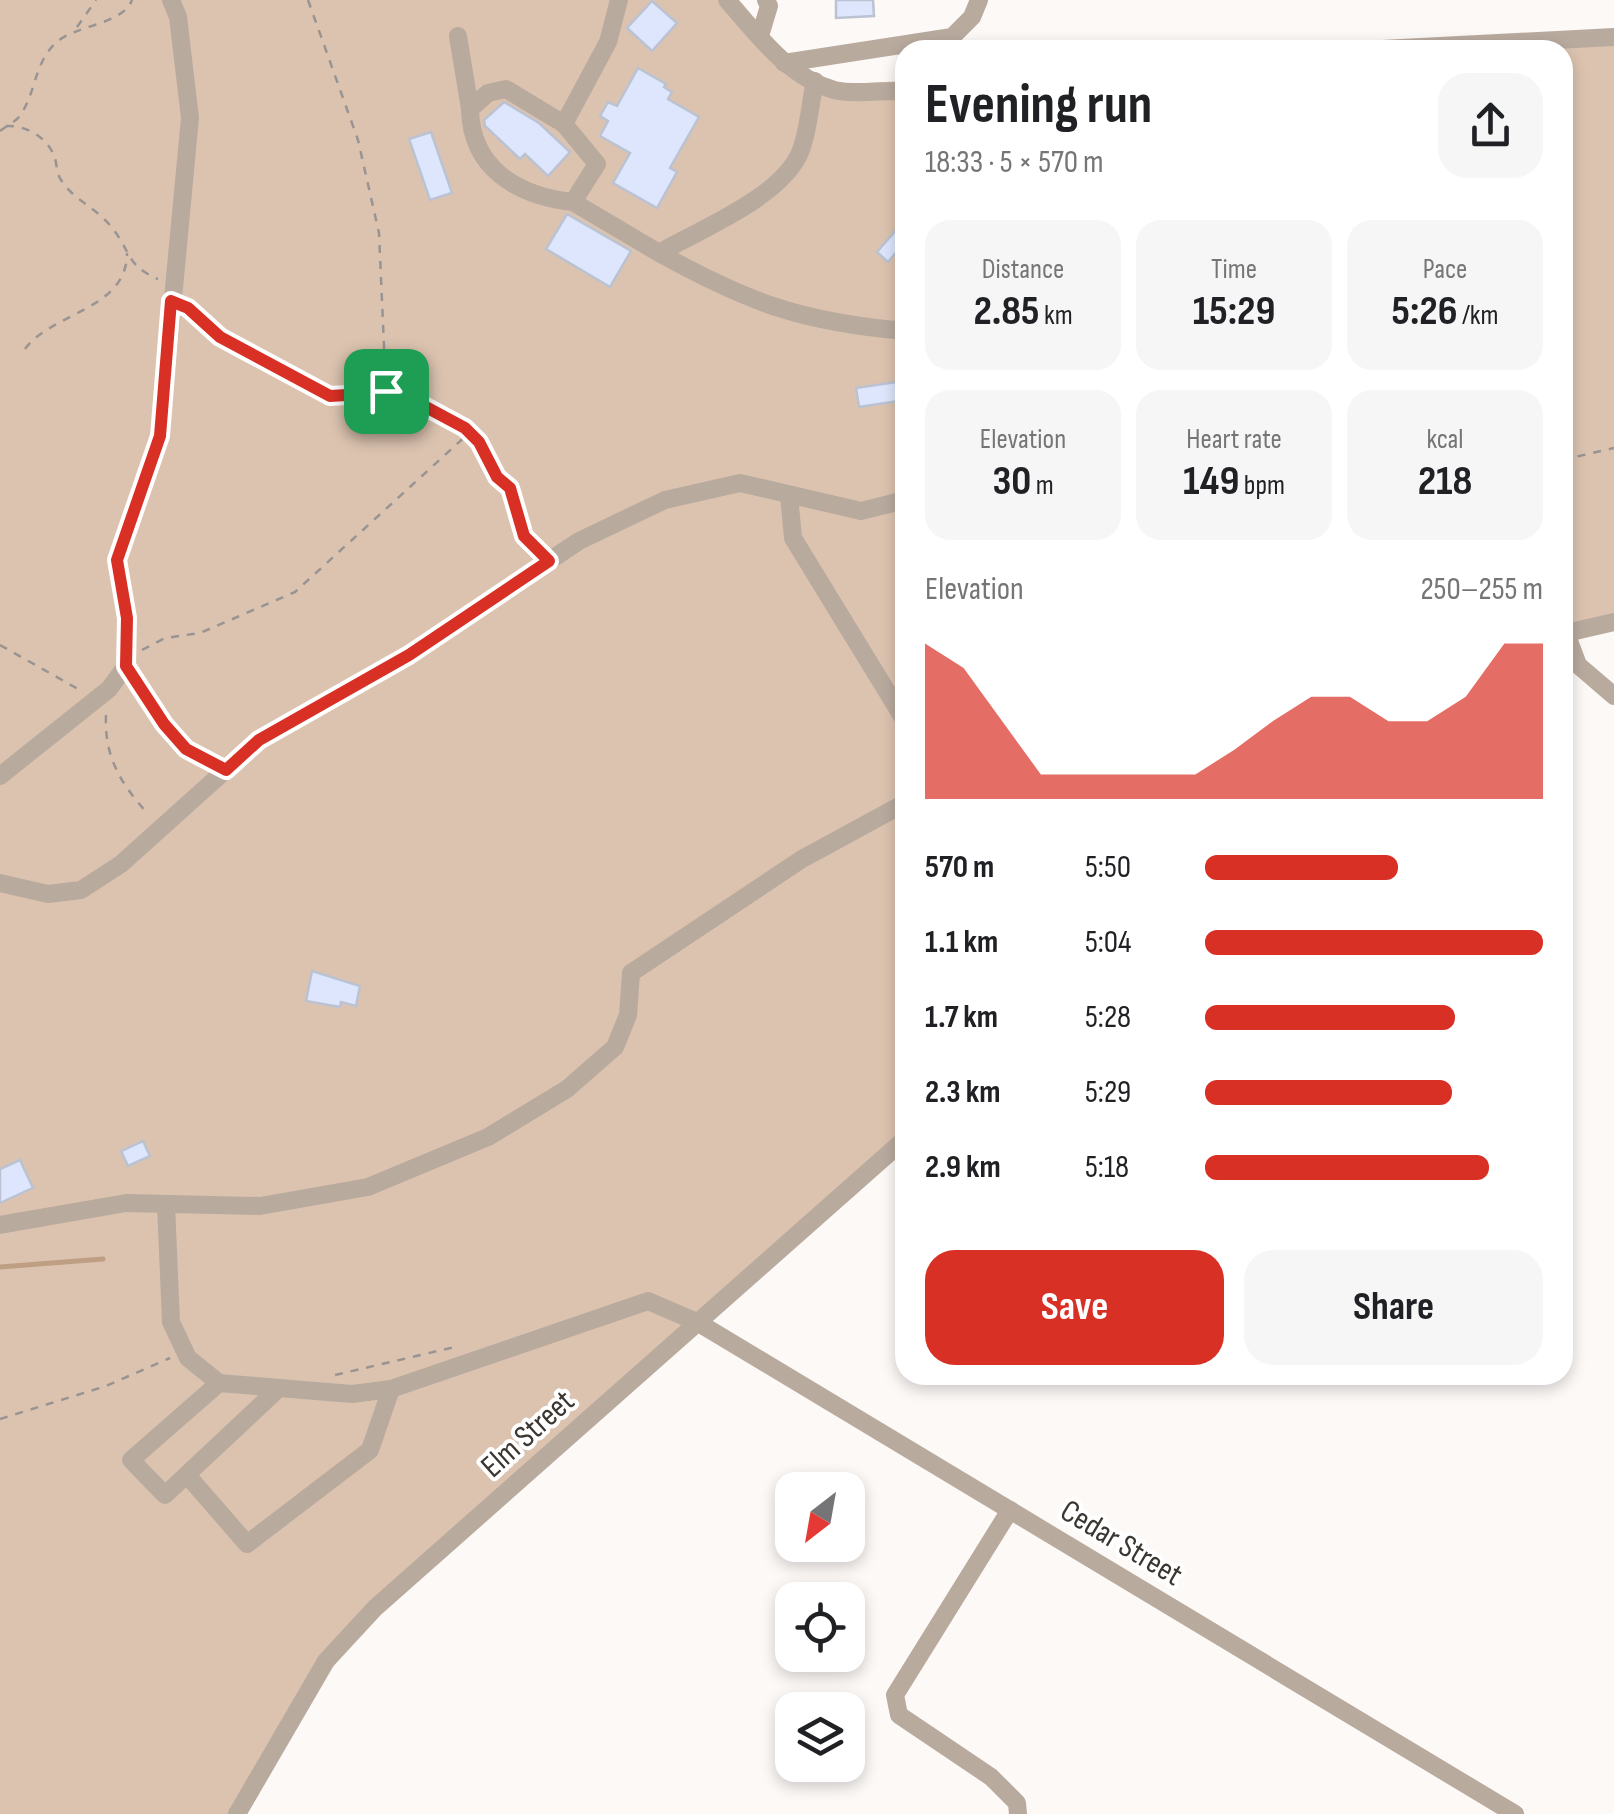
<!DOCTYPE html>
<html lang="en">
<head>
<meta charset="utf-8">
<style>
  :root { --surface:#fff; --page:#f6f6f6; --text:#202124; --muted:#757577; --accent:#d93025 }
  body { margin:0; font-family:"Sofia Sans Condensed",sans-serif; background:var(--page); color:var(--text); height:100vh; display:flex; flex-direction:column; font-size:38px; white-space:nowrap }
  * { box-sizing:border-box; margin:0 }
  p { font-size:32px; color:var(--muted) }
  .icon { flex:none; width:55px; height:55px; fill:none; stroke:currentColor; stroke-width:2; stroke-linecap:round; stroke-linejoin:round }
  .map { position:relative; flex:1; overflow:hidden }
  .panel { position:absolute; left:895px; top:40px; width:678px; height:1345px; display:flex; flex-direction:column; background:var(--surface); border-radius:30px; box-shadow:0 5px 15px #0003 }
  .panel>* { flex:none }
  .needle { width:65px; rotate:211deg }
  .buttons { position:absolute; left:775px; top:1472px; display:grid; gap:20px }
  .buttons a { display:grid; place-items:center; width:90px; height:90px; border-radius:20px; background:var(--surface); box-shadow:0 5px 15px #0003; font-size:50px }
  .pin { position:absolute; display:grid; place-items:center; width:85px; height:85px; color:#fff; margin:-42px; border-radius:20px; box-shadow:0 5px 15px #0006 }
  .round { display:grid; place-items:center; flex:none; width:105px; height:105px; border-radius:30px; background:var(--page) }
  .head { display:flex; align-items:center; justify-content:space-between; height:170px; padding:0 30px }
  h1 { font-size:55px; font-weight:700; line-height:75px }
  .stats { display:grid; grid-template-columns:repeat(3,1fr); gap:15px; height:170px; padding:10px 30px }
  .stats div { display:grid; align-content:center; border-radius:25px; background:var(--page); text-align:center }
  .stats b { font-size:42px; font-weight:700 }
  .stats small { font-size:28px; font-weight:400 }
  .stats p { font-size:28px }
  .chart { height:280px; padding:20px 30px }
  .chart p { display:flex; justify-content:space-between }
  .chart svg { width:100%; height:180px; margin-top:10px; fill:var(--accent); opacity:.7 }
  .cta { display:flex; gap:20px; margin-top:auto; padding:20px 30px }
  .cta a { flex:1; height:115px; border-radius:30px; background:var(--accent); color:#fff; font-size:40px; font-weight:700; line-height:115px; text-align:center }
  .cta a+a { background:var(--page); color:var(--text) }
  ul { padding:0 30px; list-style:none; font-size:32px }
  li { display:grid; grid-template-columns:160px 120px 1fr; align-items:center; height:75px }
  li i { height:25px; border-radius:12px; background:var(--accent) }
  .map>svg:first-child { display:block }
  .green { fill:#dcc3b0 }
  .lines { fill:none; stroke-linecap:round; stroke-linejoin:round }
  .stream { stroke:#bf9f84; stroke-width:5 }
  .building { fill:#dde6fc; stroke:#bbc2d2; stroke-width:2.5 }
  .path { stroke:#999491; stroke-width:2.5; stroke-dasharray:8 8; stroke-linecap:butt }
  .minor { stroke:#b9aa9e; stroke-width:18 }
  .route-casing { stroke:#fff; stroke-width:20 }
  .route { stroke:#d93025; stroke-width:12 }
  .labels { text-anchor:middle; stroke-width:8; stroke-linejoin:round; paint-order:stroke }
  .street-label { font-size:32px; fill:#3c3631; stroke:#fff }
</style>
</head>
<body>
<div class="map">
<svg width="1614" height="1814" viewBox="0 0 1614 1814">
  <rect width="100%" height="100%" fill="#fdf9f7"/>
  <g class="green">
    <polygon points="0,0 726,0 789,68 844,84 905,81 905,1137 341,1644 237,1814 0,1814"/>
    <polygon points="1614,37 1614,620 1563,632 1562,50 1350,50"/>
  </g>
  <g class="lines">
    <polyline class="stream" points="0,1267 103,1259"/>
  </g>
  <g class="building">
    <polygon points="836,0 873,0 874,16 836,18"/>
    <polygon points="652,1 677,23 652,51 627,28"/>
    <polygon points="638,68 666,84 664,87 672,92 668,99 699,117 670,168 677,172 657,208 613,183 630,153 600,136 608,121 600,116 608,102 617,106"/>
    <polygon points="504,102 539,123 570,152 548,176 525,154 520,159 485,126 484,120"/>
    <polygon points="431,132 452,193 430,200 409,139"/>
    <polygon points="567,214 631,251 610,287 546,249"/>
    <polygon points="897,229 905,242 888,262 877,252"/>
    <polygon points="896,382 899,401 859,407 856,388"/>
    <polygon points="312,971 360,986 356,1006 341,1002 340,1007 306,1001"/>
    <polygon points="143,1141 150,1156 128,1166 121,1151"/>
    <polygon points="20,1160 33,1188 0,1203 0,1169"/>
  </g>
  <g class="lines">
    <g class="path">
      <polyline points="308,0 358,140 379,233 386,391"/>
      <polyline points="77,27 96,0"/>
      <path d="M6,126C27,125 48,138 55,158C56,161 57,171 58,174C67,196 93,206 108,223C131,248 124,265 158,279"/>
      <path d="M0,131C5,127 15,122 19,117C37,93 33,62 58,41C78,25 123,24 132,0"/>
      <polyline points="190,309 221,337 330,396 398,392 465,428 479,442 497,477 510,488 524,536 537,549"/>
      <path d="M25,349C52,312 127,310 127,253"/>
      <polyline points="1562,460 1614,448"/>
      <polyline points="0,645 78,689"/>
      <polyline points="142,650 165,638 200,633 295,592 469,433"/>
      <path d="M138,682C158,714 173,742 207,760"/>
      <path d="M106,715C104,757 121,784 148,814"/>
      <polyline points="335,1375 459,1346"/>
      <polyline points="0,1419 106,1386 170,1358"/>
    </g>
    <g class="minor">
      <path d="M727,0C758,35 787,76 834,90C855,95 883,90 905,91"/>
      <polyline points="458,36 470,109"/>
      <polyline points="760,36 769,6 766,0"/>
      <polyline points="1363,50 1614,37"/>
      <polyline points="784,63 952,37 972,17 979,0"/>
      <polyline points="564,124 608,42 619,0"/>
      <path d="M573,202C517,196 471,168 470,109L488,93L506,89L564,124L597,164L573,202L659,253C701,229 784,196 801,150C809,128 810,104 815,81"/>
      <path d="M659,253C749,303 802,322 905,331"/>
      <polyline points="789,495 793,538 905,721"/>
      <polyline points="1566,633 1578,665 1614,696"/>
      <polyline points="1562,634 1614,622"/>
      <polyline points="0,776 109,689 126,666 127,618 117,560 160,436 190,118 178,17 171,0"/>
      <polyline points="0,883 48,894 81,890 121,864 259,740 409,655 579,541 665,500 740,483 861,511 905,500"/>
      <polyline points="166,1204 171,1322 188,1358 219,1383"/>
      <polyline points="0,1225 126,1203 260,1206 368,1187 488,1137 567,1089 615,1047 628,1015 631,973 802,859 905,803"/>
      <polyline points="1302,1375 1323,1375"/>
      <polyline points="277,1390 165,1495 131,1460 219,1383 352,1394 391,1389 648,1301 697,1322 1515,1814"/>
      <polyline points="187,1475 247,1544 370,1450 391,1389"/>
      <polyline points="1010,1510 895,1695 899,1715 991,1777 1017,1803 1018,1814"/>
      <polyline points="237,1814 326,1661 375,1608 905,1139"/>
    </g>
  </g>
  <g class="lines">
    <defs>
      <polygon id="route" points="171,301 188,308 220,337 330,396 398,392 465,428 479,442 497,477 510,488 524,536 549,561 409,655 259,740 226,770 186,749 164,724 126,666 127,618 117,560 160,436"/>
    </defs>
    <use href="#route" class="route-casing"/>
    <use href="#route" class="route"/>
  </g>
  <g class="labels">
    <g class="street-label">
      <text transform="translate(527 1433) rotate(-42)" y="11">Elm Street</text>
      <text transform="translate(1122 1542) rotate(31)" y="11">Cedar Street</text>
    </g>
  </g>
</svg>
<div class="buttons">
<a><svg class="needle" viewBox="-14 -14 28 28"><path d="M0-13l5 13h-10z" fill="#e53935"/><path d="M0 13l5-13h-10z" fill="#757577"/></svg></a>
<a><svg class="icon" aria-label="locate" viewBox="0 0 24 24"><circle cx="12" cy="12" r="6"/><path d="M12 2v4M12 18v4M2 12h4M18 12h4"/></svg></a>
<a><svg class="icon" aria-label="layers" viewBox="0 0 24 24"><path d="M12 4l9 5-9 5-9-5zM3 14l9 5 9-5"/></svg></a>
</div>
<div class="pin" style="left:386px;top:391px;background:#1e9e55"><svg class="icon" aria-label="arrive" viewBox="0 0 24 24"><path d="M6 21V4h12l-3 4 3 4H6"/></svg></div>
<section class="panel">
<div class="head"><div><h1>Evening run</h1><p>18:33 · 5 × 570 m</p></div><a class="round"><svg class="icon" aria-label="share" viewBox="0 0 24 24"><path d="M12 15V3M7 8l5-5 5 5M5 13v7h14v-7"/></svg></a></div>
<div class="stats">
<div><p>Distance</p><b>2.85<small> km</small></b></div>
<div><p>Time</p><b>15:29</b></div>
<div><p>Pace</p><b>5:26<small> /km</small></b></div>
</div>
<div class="stats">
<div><p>Elevation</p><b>30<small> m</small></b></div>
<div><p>Heart rate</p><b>149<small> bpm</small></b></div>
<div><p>kcal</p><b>218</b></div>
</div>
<div class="chart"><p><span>Elevation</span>250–255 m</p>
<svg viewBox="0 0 160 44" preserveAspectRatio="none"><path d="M0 44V6L10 12L20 25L30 38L40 38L50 38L60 38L70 38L80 32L90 25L100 19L110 19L120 25L130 25L140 19L150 6L160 6V44z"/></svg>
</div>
<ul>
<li><b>570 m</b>5:50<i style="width:57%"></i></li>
<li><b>1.1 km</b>5:04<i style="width:100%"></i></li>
<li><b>1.7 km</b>5:28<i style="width:74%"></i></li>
<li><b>2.3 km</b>5:29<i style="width:73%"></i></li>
<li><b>2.9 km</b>5:18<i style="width:84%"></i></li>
</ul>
<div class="cta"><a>Save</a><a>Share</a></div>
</section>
</div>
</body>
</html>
